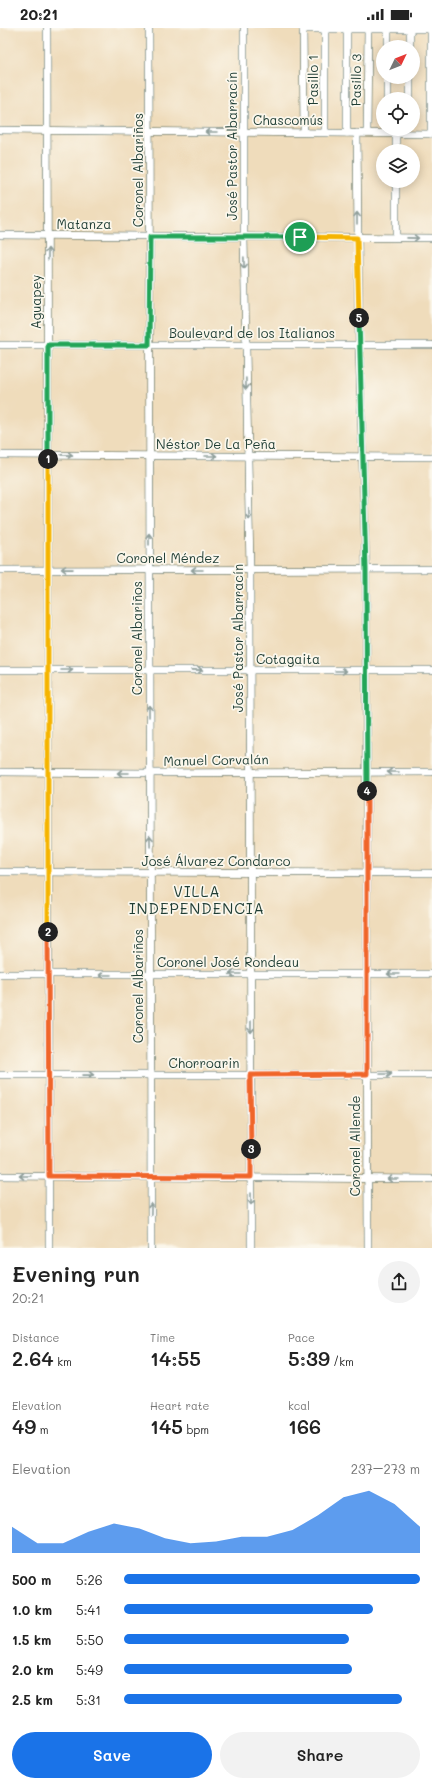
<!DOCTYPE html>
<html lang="en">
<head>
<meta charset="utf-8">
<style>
  :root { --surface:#fff; --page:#f2f2f2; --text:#222; --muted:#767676; --accent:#1a73e8 }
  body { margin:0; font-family:Mali,sans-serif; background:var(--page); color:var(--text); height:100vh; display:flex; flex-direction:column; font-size:15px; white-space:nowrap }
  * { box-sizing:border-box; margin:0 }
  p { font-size:13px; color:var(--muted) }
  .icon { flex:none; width:22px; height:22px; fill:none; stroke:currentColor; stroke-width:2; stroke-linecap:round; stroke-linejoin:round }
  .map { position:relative; height:1220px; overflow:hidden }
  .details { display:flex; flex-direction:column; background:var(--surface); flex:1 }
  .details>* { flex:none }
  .needle { width:26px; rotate:47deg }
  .tools { position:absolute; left:376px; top:12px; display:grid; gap:8px }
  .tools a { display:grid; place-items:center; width:44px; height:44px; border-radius:50%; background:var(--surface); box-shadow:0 2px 10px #0003; font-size:20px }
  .pin { position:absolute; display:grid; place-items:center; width:34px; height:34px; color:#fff; margin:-17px; border:2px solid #fff; border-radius:50%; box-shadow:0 1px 4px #0007 }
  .km { position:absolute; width:20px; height:20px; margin:-10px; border-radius:50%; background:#222; color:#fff; font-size:11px; line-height:20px; text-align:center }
  .round { display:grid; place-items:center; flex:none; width:42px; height:42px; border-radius:21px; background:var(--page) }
  .summary { display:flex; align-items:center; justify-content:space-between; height:68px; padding:0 12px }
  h1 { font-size:22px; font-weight:600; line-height:30px }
  .metrics { display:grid; grid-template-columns:repeat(3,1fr); gap:6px; height:68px; padding:4px 12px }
  .metrics div { display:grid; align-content:center }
  .metrics b { font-size:20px; font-weight:600 }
  .metrics small { font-size:11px; font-weight:400 }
  .metrics p { font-size:11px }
  .chart { height:112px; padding:8px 12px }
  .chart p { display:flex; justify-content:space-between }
  .chart svg { width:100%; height:72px; margin-top:4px; fill:var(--accent); opacity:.7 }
  .cta { display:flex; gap:8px; margin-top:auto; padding:8px 12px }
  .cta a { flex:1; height:46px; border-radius:24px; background:var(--accent); color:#fff; font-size:16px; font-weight:600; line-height:46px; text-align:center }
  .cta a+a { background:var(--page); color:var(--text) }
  ul { padding:0 12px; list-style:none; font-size:13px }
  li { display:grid; grid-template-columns:64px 48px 1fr; align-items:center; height:30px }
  li i { height:10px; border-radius:5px; background:var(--accent) }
  .status { display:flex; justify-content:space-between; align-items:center; height:28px; padding:0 20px; background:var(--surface); direction:ltr }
  .status svg { height:11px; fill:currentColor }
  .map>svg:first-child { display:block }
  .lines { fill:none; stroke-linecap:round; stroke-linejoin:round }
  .street-casing { stroke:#3e5548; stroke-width:8 }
  .street { stroke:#fff; stroke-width:7 }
  .oneway { stroke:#8f9e9a }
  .split-1-casing { stroke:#fff; stroke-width:8 }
  .split-2-casing { stroke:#fff; stroke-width:8 }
  .split-3-casing { stroke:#fff; stroke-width:8 }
  .split-4-casing { stroke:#fff; stroke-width:8 }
  .split-5-casing { stroke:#fff; stroke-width:8 }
  .split-6-casing { stroke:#fff; stroke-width:8 }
  .split-1 { stroke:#22a559; stroke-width:5 }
  .split-2 { stroke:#f5b400; stroke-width:5 }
  .split-3 { stroke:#f0652b; stroke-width:5 }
  .split-4 { stroke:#f0652b; stroke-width:5 }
  .split-5 { stroke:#22a559; stroke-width:5 }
  .split-6 { stroke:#f5b400; stroke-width:5 }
  .labels { text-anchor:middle; stroke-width:3.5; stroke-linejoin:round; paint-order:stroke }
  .street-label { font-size:13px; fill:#1f3d34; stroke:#fbf7ec }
  .quarter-label { font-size:15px; letter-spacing:1px; fill:#1f3d34; stroke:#fbf7ec }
</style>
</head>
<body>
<div class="status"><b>20:21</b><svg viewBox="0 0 49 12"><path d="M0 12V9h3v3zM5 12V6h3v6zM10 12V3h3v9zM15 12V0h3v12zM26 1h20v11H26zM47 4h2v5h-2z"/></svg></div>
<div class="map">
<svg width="432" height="1220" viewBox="0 0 432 1220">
  <rect width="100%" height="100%" fill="#fbf7ec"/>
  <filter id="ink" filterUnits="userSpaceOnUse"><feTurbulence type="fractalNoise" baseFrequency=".025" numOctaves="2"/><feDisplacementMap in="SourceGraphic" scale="8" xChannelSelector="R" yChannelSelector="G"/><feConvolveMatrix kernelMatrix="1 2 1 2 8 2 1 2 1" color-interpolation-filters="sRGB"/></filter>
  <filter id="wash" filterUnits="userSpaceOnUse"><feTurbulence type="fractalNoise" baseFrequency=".012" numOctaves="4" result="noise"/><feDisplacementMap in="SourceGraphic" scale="16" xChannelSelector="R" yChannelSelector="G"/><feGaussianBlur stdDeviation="0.9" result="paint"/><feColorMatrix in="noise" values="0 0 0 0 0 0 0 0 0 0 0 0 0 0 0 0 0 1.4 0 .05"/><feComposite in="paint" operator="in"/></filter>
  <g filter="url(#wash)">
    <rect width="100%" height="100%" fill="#efdcbb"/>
  </g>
  <g filter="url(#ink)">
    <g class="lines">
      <defs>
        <g id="street">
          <polyline points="47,0 49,1220"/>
          <polyline points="149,0 151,1220"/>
          <polyline points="244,0 244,209 250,542 251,1220"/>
          <polyline points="303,0 304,104"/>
          <polyline points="325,0 325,104"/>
          <polyline points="303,1 432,1"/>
          <polyline points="388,19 388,0"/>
          <polyline points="410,19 410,0"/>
          <polyline points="387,71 387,49"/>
          <polyline points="410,71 410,49"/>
          <polyline points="0,102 432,106"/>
          <polyline points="347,105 347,0"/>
          <polyline points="357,105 359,317 366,542 368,1220"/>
          <polyline points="367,105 368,0"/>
          <polyline points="396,105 396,123"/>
          <polyline points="431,106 431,0"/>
          <polyline points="396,153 396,209"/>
          <polyline points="0,207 432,210"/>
          <polyline points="0,317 432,317"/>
          <polyline points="0,427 432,429"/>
          <polyline points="0,542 432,541"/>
          <polyline points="0,642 432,642"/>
          <polyline points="0,744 149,745 432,744"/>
          <polyline points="0,844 432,845"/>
          <polyline points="0,946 432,946"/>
          <polyline points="0,1047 432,1047"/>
          <polyline points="0,1148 432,1151"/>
        </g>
      </defs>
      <use href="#street" class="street-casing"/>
      <use href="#street" class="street"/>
    </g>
    <defs><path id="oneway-shaft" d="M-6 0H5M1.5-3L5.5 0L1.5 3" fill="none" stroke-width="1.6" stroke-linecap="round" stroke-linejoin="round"/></defs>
    <g class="oneway">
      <use href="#oneway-shaft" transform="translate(211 104) rotate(180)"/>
      <use href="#oneway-shaft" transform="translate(357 190) rotate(-90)"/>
      <use href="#oneway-shaft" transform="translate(413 210) rotate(1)"/>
      <use href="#oneway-shaft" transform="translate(48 226) rotate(-90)"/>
      <use href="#oneway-shaft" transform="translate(244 235) rotate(89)"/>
      <use href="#oneway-shaft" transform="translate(246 356) rotate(89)"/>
      <use href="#oneway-shaft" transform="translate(67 427) rotate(1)"/>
      <use href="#oneway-shaft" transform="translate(211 428)"/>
      <use href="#oneway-shaft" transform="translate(249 486) rotate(88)"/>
      <use href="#oneway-shaft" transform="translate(149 511) rotate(-90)"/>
      <use href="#oneway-shaft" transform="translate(67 541) rotate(-179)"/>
      <use href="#oneway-shaft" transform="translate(197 542) rotate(180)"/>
      <use href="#oneway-shaft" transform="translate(67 642)"/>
      <use href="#oneway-shaft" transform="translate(197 642) rotate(1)"/>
      <use href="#oneway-shaft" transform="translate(341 643)"/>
      <use href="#oneway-shaft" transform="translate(149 683) rotate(-90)"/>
      <use href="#oneway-shaft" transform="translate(393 744) rotate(180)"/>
      <use href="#oneway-shaft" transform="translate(123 745) rotate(-180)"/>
      <use href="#oneway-shaft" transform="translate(150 813) rotate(-91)"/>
      <use href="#oneway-shaft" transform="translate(235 946) rotate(180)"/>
      <use href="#oneway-shaft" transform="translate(393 946) rotate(-180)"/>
      <use href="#oneway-shaft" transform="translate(105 947) rotate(180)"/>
      <use href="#oneway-shaft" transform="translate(251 999) rotate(90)"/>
      <use href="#oneway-shaft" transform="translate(386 1046)"/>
      <use href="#oneway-shaft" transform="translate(88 1047) rotate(-1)"/>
      <use href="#oneway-shaft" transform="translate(25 1148) rotate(-180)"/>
      <use href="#oneway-shaft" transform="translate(393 1151) rotate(-180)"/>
      <use href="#oneway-shaft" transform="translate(251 1171) rotate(90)"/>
      <use href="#oneway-shaft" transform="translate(151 1181) rotate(-89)"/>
    </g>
  </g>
  <g class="lines" filter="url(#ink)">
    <defs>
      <polyline id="split-1" points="48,431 48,317 149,317 150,209 300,209"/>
      <polyline id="split-2" points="48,431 48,904"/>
      <polyline id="split-3" points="48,904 49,1148 251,1149 251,1121"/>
      <polyline id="split-4" points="251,1121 250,1047 367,1046 367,763"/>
      <polyline id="split-5" points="359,290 366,542 367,763"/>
      <polyline id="split-6" points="300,209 357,210 359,290"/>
    </defs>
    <use href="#split-1" class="split-1-casing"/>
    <use href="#split-2" class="split-2-casing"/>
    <use href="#split-3" class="split-3-casing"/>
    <use href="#split-4" class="split-4-casing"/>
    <use href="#split-5" class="split-5-casing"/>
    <use href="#split-6" class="split-6-casing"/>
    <use href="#split-1" class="split-1"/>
    <use href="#split-2" class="split-2"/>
    <use href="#split-3" class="split-3"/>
    <use href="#split-4" class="split-4"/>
    <use href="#split-5" class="split-5"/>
    <use href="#split-6" class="split-6"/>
  </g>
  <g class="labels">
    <g class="street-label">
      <text transform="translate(313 52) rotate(-90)" y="5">Pasillo 1</text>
      <text transform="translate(356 52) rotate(-89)" y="5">Pasillo 3</text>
      <text x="288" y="97">Chascomús</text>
      <text transform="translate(232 118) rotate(-90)" y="5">José Pastor Albarracín</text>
      <text transform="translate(138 142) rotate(-90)" y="5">Coronel Albariños</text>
      <text x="84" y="201">Matanza</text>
      <text transform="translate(36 274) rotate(-90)" y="5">Aguapey</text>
      <text x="252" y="310">Boulevard de los Italianos</text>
      <text x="216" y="421">Néstor De La Peña</text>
      <text x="168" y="535">Coronel Méndez</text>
      <text transform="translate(137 610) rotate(-90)" y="5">Coronel Albariños</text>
      <text transform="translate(238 610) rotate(-90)" y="5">José Pastor Albarracín</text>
      <text x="288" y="636">Cotagaita</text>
      <text transform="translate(216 732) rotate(-1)" y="5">Manuel Corvalán</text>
      <text x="216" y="838">José Álvarez Condarco</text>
      <text x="228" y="939">Coronel José Rondeau</text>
      <text transform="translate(138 958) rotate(-90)" y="5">Coronel Albariños</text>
      <text x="204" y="1040">Chorroarin</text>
      <text transform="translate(355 1118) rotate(-90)" y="5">Coronel Allende</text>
    </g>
    <g class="quarter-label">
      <text x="197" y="869">VILLA<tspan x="197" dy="17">INDEPENDENCIA</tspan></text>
    </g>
  </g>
</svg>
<div class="tools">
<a><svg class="needle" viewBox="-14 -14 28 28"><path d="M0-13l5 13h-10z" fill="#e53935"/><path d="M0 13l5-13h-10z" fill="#767676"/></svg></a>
<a><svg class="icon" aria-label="locate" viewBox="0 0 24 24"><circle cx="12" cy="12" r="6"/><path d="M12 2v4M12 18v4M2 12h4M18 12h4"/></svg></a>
<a><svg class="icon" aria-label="layers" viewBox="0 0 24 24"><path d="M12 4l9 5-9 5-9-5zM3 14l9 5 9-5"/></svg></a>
</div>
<div class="pin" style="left:300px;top:209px;background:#1e9e55"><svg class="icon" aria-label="arrive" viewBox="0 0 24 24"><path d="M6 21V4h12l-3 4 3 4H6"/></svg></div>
<b class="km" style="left:48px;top:431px">1</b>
<b class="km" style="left:48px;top:904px">2</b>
<b class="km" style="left:251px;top:1121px">3</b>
<b class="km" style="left:367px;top:763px">4</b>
<b class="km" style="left:359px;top:290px">5</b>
</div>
<section class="details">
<div class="summary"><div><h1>Evening run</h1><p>20:21</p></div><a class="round"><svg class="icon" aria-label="share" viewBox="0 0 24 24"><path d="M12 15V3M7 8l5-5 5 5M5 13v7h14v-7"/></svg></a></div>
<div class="metrics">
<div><p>Distance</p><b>2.64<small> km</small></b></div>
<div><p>Time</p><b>14:55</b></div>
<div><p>Pace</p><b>5:39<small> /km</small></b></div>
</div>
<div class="metrics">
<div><p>Elevation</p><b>49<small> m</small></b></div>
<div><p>Heart rate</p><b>145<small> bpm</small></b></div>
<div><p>kcal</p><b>166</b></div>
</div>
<div class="chart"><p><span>Elevation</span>237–273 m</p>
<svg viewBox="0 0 160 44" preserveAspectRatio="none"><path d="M0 44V28L10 38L20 38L30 31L40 26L50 29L60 35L70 38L80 37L90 34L100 34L110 30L120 21L130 10L140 6L150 14L160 28V44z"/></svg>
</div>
<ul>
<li><b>500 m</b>5:26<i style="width:100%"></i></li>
<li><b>1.0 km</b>5:41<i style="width:84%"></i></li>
<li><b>1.5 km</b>5:50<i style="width:76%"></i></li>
<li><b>2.0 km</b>5:49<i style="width:77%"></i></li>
<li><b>2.5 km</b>5:31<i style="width:94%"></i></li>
</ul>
<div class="cta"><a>Save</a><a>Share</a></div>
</section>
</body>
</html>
